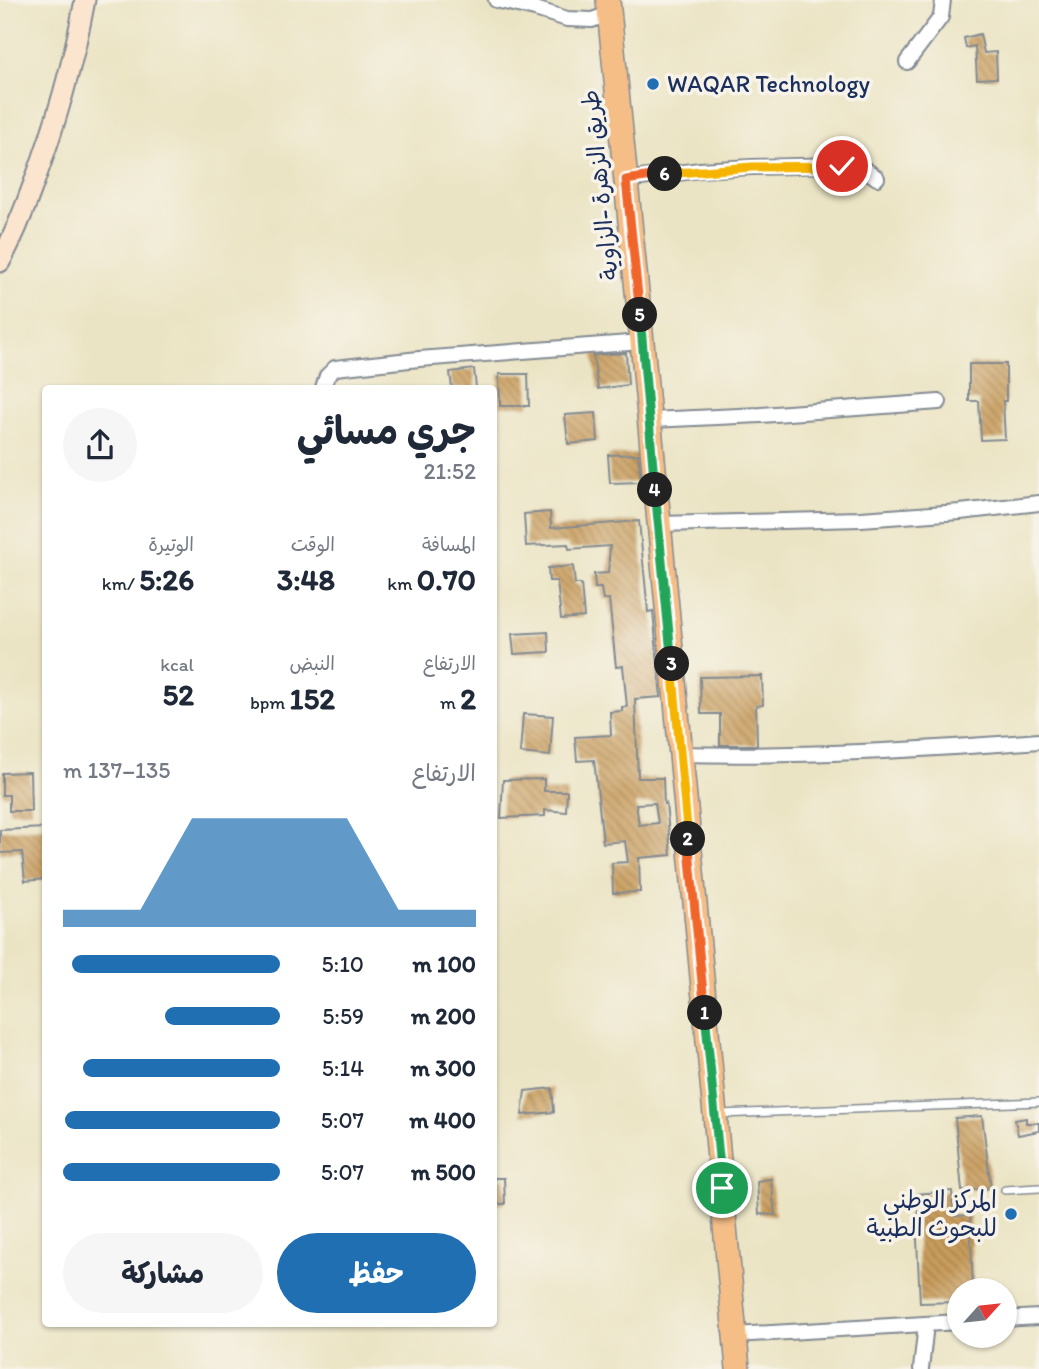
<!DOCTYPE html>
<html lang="ar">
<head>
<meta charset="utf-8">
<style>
  :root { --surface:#fff; --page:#f6f6f7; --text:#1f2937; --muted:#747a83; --accent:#1f6fb2 }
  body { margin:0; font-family:Itim,"Playpen Sans Arabic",sans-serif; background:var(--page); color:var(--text); direction:rtl; height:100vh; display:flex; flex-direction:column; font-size:26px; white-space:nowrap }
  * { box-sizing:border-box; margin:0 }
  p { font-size:23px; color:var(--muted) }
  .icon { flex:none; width:38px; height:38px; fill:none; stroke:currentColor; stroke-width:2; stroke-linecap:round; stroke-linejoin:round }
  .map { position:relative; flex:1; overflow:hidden; direction:ltr }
  .side { position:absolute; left:42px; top:385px; width:455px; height:942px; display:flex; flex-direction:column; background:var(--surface); border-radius:7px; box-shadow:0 2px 5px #0004; direction:rtl }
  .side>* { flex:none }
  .needle { width:46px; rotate:63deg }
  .controls { position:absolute; left:947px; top:1278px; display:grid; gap:14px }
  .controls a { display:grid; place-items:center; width:70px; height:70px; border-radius:50%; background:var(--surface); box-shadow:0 2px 5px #0004; font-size:35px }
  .pin { position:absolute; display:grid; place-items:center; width:60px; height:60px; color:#fff; margin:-30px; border:4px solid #fff; border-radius:50%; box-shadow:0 2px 7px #0007 }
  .km { position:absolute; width:35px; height:35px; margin:-18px; border-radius:50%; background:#222; color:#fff; font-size:19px; line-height:35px; text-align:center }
  .round { display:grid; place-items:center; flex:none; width:74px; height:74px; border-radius:37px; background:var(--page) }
  .headline { display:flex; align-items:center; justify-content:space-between; height:119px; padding:0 21px }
  h1 { font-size:38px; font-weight:700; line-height:52px }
  .stats { display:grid; grid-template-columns:repeat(3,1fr); gap:10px; height:119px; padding:7px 21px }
  .stats div { display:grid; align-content:center }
  .stats b { font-size:30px; font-weight:700 }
  .stats small { font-size:19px; font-weight:400 }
  .stats p { font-size:19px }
  .chart { height:196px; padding:14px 21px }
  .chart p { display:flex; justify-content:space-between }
  .chart svg { width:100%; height:126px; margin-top:7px; fill:var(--accent); opacity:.7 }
  .cta { display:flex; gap:14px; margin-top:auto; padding:14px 21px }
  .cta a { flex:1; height:80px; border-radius:42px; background:var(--accent); color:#fff; font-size:28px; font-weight:700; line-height:80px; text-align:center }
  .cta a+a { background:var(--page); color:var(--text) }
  ul { padding:0 21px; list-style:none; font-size:23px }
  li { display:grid; grid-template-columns:112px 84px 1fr; align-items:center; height:52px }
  li i { height:18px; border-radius:9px; background:var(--accent) }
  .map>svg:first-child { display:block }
  .building { fill:url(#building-back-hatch); fill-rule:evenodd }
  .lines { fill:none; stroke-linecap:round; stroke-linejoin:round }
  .service-casing { stroke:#838a91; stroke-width:10 }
  .minor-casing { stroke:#838a91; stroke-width:18 }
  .secondary-casing { stroke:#838a91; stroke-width:23 }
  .primary-casing { stroke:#838a91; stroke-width:26 }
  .service { stroke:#fff; stroke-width:7 }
  .minor { stroke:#fff; stroke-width:14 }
  .secondary { stroke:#fbe5cf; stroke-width:19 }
  .primary { stroke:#f6be87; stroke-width:23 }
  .split-1-casing { stroke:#fff; stroke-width:14 }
  .split-2-casing { stroke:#fff; stroke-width:14 }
  .split-3-casing { stroke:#fff; stroke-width:14 }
  .split-4-casing { stroke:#fff; stroke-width:14 }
  .split-5-casing { stroke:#fff; stroke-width:14 }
  .split-6-casing { stroke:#fff; stroke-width:14 }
  .split-7-casing { stroke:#fff; stroke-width:14 }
  .split-1 { stroke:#22a559; stroke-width:9 }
  .split-2 { stroke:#f0652b; stroke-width:9 }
  .split-3 { stroke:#f5b400; stroke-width:9 }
  .split-4 { stroke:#22a559; stroke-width:9 }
  .split-5 { stroke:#22a559; stroke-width:9 }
  .split-6 { stroke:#f0652b; stroke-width:9 }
  .split-7 { stroke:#f5b400; stroke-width:9 }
  .poi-dot { fill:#1f6fb2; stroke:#f7f3e8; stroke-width:2.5 }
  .labels { text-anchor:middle; stroke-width:7; stroke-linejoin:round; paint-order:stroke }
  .poi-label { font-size:24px; fill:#1b2f5e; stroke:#f7f3e8; text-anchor:start }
  .street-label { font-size:24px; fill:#1b2f5e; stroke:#f7f3e8 }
</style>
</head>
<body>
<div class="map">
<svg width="1039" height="1369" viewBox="0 0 1039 1369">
  <defs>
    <pattern id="building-back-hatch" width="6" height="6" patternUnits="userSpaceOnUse" patternTransform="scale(1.75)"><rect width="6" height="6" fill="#c99c5b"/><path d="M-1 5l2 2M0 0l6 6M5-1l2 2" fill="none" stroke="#a2804e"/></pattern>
  </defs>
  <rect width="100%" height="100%" fill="#f7f3e8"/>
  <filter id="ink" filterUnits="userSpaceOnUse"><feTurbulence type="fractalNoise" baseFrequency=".0143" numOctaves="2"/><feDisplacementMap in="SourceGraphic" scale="14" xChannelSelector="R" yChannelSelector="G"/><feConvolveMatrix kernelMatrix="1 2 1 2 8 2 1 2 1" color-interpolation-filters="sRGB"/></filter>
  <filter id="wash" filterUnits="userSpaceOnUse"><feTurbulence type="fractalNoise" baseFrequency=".00686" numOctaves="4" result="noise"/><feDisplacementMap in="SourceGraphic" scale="28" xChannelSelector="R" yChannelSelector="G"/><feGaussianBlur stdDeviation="1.57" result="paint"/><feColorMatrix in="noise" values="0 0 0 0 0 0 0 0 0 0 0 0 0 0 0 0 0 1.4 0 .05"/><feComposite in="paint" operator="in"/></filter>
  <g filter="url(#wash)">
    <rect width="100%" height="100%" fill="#ebe4c4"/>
    <g id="blocks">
      <g class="building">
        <polygon points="980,34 984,53 996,52 997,78 977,79 975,46 966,48 964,38"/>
        <polygon points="626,353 628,385 598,389 593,355"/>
        <polygon points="969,364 1006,364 1006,401 1003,401 1005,439 981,440 979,401 969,401"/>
        <polygon points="474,369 476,388 452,388 450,372"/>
        <polygon points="499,374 528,374 529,406 500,406"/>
        <polygon points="596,413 598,441 568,444 565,415"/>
        <polygon points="638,454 641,482 610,483 608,455"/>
        <path d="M550,512L551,528L639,521L648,612L653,611L661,697L635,699L638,778H663L664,804L666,803L671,855L639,858L640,892L613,893L612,863L628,862L625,841L603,843L594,760L577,761L575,737L611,735L610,712L622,711V707H627L623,666L616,667L609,599L603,600L601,588H595L594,574L608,573L610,546L569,549L568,544L526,546L524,514ZM655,803L658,823L639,825L636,804Z"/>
        <polygon points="573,566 575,584 581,584 584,617 561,619 557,581 549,581 548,568"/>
        <polygon points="548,632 549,652 514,654 512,634"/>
        <polygon points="762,676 763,705 756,706 757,745 720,745 720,714 701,714 700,677"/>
        <polygon points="523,714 553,716 550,756 520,753"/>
        <polygon points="30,772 31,811 9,811 9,795 2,795 2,773"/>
        <polygon points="544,779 544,791 567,791 566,812 545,810 545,816 501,818 503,780"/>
        <polygon points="45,828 46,879 25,881 22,852 0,853 0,830"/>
        <polygon points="552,1088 554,1112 522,1115 525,1091"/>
        <polygon points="982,1116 991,1188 962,1191 955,1118"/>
        <polygon points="1026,1118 1026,1123 1039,1123 1039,1131 1018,1135 1015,1120"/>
        <polygon points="494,1178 504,1178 505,1204 494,1204"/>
        <polygon points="771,1179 775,1215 759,1214 757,1181"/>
        <polygon points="952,1191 954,1216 970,1215 973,1290 959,1290 959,1302 920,1303 916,1219 919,1219 916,1194"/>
      </g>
    </g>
  </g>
  <g filter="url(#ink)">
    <use href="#blocks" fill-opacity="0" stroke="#838a91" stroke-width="2"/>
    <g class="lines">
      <defs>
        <g id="service">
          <polyline points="719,1114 1039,1102"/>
          <polyline points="1005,1190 1039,1188"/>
        </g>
        <g id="minor">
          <polyline points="496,0 535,9 567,19 592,20 609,14"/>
          <polyline points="907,62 941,17 943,0"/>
          <polyline points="626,180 700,170 752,167 842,165 858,167 866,170 877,178"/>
          <polyline points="323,388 327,376 335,368 419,359 642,342"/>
          <polyline points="650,420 761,415 939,402"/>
          <polyline points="658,524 861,519 960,512 1039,503"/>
          <path d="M680,754C800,757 920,750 1039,741"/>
          <polyline points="1004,1319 1039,1317"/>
          <polyline points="735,1335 959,1322"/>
          <polyline points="921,1369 926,1324"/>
        </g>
        <path id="secondary" d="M0,262C13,238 23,213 32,188C55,127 73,64 85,0"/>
        <polyline id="primary" points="608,0 642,342 715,1115 738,1369"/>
      </defs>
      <use href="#service" class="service-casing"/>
      <use href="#minor" class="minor-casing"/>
      <use href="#secondary" class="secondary-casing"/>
      <use href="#primary" class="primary-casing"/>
      <use href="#service" class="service"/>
      <use href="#minor" class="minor"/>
      <use href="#secondary" class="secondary"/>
      <use href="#primary" class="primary"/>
    </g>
  </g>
  <g class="lines" filter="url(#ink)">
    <defs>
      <polyline id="split-1" points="705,1013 722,1188"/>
      <polyline id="split-2" points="688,839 705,1013"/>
      <polyline id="split-3" points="672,664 688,839"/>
      <polyline id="split-4" points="655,490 672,664"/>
      <polyline id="split-5" points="640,315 655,490"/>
      <polyline id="split-6" points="640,315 626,180 665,174"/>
      <polyline id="split-7" points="665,174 752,167 842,166"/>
    </defs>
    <use href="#split-1" class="split-1-casing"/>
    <use href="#split-2" class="split-2-casing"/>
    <use href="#split-3" class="split-3-casing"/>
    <use href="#split-4" class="split-4-casing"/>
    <use href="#split-5" class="split-5-casing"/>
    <use href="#split-6" class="split-6-casing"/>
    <use href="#split-7" class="split-7-casing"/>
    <use href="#split-1" class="split-1"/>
    <use href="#split-2" class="split-2"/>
    <use href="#split-3" class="split-3"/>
    <use href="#split-4" class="split-4"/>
    <use href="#split-5" class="split-5"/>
    <use href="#split-6" class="split-6"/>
    <use href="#split-7" class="split-7"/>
  </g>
  <g class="poi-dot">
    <circle cx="653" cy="84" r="7"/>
    <circle cx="1011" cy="1214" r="7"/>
  </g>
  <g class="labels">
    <g class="poi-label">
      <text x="667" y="92">WAQAR Technology</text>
      <text x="997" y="1208" text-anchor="end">المركز الوطني<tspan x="997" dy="28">للبحوث الطبية</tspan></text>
    </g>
    <g class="street-label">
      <text transform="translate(600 185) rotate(-96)" y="8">طريق الزهرة -الزاوية</text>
    </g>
  </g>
</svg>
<div class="controls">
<a><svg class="needle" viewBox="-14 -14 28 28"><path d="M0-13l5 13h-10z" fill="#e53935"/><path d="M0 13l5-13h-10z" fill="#747a83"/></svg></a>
</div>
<div class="pin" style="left:722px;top:1188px;background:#1e9e55"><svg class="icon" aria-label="arrive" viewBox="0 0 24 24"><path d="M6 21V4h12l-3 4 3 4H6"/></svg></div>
<div class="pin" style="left:842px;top:166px;background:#d93025"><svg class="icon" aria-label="check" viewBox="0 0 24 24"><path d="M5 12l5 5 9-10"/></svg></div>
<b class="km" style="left:705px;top:1013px">1</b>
<b class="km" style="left:688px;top:839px">2</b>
<b class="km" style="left:672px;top:664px">3</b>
<b class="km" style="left:655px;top:490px">4</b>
<b class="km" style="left:640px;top:315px">5</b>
<b class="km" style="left:665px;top:174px">6</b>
<section class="side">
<div class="headline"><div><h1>جري مسائي</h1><p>21:52</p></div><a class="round"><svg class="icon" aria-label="share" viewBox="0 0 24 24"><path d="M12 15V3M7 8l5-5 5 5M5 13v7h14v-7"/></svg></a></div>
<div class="stats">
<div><p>المسافة</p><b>0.70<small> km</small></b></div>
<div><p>الوقت</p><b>3:48</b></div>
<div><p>الوتيرة</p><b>5:26<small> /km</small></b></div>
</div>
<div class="stats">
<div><p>الارتفاع</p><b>2<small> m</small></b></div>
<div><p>النبض</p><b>152<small> bpm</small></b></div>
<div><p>kcal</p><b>52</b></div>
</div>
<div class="chart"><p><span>الارتفاع</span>135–137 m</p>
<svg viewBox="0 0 160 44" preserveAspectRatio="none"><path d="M0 44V38L10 38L20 38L30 38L40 22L50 6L60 6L70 6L80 6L90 6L100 6L110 6L120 22L130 38L140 38L150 38L160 38V44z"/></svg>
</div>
<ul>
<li><b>100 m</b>5:10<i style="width:96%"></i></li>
<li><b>200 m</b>5:59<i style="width:53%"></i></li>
<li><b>300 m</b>5:14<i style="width:91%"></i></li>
<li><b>400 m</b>5:07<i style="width:99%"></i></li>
<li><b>500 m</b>5:07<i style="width:100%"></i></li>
</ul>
<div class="cta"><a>حفظ</a><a>مشاركة</a></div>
</section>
</div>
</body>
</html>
